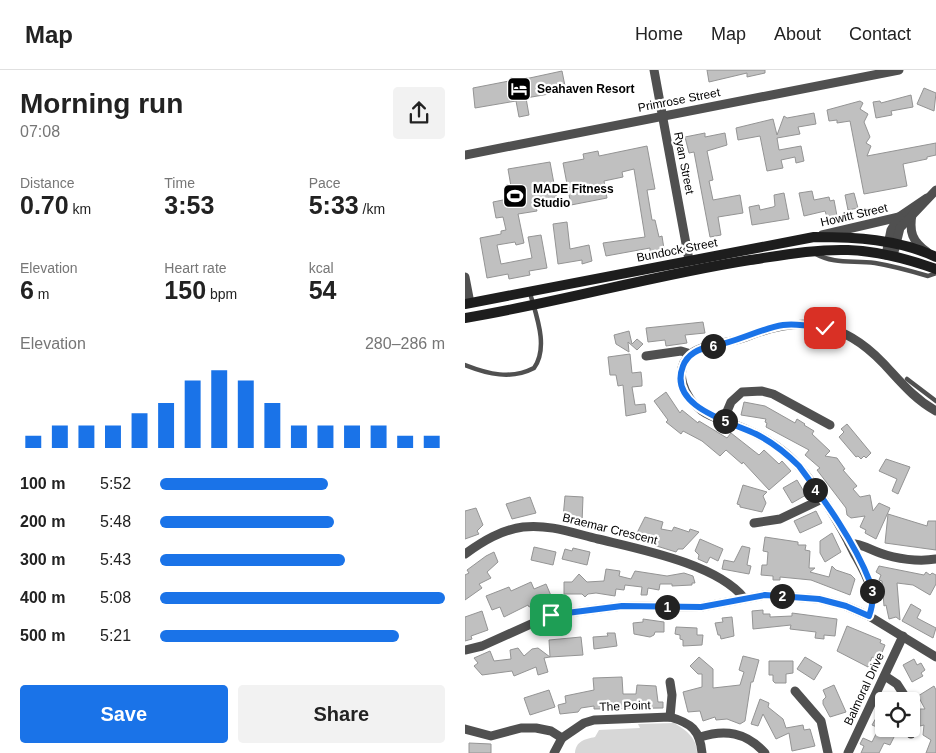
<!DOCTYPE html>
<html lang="en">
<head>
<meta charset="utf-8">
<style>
  :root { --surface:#fff; --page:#f2f2f2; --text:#222; --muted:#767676; --line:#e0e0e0; --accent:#1a73e8 }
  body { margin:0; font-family:Helvetica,sans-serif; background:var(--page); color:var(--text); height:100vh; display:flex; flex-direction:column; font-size:19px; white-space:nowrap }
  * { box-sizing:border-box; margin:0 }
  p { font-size:16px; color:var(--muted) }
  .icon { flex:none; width:28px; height:28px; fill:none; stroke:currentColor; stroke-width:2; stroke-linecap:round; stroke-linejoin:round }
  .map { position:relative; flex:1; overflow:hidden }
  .side { display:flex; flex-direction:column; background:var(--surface); width:465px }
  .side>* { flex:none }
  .buttons { position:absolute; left:410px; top:622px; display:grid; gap:10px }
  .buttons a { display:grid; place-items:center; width:45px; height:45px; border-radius:5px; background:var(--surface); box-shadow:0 1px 4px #0004; font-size:25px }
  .pin { position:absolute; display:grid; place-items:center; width:42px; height:42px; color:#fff; margin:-21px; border-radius:10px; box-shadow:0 2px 8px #0006 }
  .km { position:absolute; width:25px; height:25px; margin:-12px; border-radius:50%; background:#222; color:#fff; font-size:14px; line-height:25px; text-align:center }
  .round { display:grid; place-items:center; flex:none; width:52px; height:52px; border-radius:5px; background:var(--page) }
  .headline { display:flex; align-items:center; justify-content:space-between; height:85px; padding:0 20px }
  h1 { font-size:28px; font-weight:800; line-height:38px }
  .metrics { display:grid; grid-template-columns:repeat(3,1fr); gap:8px; height:85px; padding:5px 20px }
  .metrics div { display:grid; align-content:center }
  .metrics b { font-size:25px; font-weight:800 }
  .metrics small { font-size:14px; font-weight:400 }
  .metrics p { font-size:14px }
  .chart { height:140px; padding:10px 20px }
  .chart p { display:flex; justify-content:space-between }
  .chart svg { width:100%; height:90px; margin-top:5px; stroke:var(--accent); stroke-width:6 }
  .action { display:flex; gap:10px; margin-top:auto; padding:10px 20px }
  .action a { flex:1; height:58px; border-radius:5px; background:var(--accent); color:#fff; font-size:20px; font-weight:800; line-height:58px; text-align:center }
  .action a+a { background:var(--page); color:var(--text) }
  ul { padding:0 20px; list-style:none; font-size:16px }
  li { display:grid; grid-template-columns:80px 60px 1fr; align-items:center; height:38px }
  li i { height:12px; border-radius:6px; background:var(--accent) }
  header { display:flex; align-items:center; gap:30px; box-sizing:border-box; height:70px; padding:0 25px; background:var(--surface); border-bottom:1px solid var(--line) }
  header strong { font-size:24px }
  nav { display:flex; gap:28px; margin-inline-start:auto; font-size:18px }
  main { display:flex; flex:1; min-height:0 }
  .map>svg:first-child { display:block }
  .green { fill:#d7d7d7 }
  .building { fill:#c0c0c0; stroke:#949494 }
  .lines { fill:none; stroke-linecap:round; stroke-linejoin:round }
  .lane { stroke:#505050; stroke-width:4.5 }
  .street { stroke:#505050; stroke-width:9 }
  .secondary { stroke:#1d1d1d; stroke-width:10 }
  .route-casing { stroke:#fff; stroke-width:10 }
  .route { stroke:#1a73e8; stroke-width:6 }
  .labels { text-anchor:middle; stroke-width:4.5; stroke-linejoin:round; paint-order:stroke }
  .poi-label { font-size:12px; font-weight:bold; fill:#000; stroke:#fff; text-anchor:start }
  .street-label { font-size:12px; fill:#000; stroke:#fff }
</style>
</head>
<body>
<header>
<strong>Map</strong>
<nav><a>Home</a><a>Map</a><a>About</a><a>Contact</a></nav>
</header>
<main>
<section class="side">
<div class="headline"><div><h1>Morning run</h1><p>07:08</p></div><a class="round"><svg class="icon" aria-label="share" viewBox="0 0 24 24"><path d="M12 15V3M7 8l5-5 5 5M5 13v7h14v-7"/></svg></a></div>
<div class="metrics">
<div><p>Distance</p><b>0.70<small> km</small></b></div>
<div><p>Time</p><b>3:53</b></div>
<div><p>Pace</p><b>5:33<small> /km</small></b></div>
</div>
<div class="metrics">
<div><p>Elevation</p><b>6<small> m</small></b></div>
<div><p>Heart rate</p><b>150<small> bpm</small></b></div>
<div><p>kcal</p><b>54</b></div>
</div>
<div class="chart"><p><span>Elevation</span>280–286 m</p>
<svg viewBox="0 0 160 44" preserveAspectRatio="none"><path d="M5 44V38M15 44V33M25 44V33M35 44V33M45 44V27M55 44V22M65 44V11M75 44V6M85 44V11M95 44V22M105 44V33M115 44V33M125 44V33M135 44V33M145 44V38M155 44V38"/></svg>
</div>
<ul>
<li><b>100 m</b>5:52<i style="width:59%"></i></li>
<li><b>200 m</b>5:48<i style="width:61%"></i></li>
<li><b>300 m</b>5:43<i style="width:65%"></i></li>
<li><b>400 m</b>5:08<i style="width:100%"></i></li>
<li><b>500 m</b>5:21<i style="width:84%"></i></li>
</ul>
<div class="action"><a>Save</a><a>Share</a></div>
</section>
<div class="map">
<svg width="471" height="683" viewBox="0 0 471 683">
  <rect width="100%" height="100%" fill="#fff"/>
  <path class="green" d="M209,653C221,660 232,668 232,683H110C111,671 120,669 130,667L134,660L175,658L173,654Z"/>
  <g class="building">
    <polygon points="242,0 300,0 300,3 282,7 282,3 244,12"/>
    <polygon points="97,1 101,21 61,28 64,45 54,47 51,31 10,38 8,18 44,11 44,13 61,11 60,9"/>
    <polygon points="459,18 471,23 469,41 452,34"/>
    <polygon points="446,25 448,37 426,41 427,45 411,48 408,32 415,31 416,33"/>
    <polygon points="395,31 398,33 395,39 403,44 399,52 405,67 401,73 406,76 402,86 471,73 471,85 462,87 462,89 438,94 442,116 399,124 385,51 372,53 372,50 364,51 362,40"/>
    <polygon points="349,43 351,54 333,57 335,64 312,68 314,80 336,76 339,91 331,93 330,87 316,90 318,98 302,101 295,66 273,70 271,58 308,49 312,65 319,46 322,48"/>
    <polygon points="240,63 240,67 260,63 262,75 242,81 248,110 244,111 248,130 275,125 278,143 253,147 256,165 245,167 229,82 224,83 220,67"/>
    <polygon points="182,76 190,119 182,120 187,150 190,150 194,167 197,166 199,179 185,182 185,178 141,186 138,173 180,167 169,99 157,102 158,107 139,111 142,128 106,135 98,93 119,89 118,84 133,81 134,86"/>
    <polygon points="85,92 92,130 70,134 72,141 53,144 59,173 51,175 50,172 32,175 36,194 67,188 63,167 76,165 82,198 64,201 65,205 44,209 43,204 22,208 15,168 36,164 36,161 41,160 38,147 31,148 28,132 48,128 43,99"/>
    <polygon points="347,121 349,130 364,127 365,131 369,130 372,146 362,147 360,141 339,146 334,123"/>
    <polygon points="319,123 324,149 287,155 284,137 294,135 295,140 308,137 310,136 309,125"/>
    <polygon points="389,123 393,138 383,140 380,125"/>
    <polygon points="102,152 105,179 124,175 127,191 117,194 117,190 93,194 88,154"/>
    <polygon points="238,252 240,263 220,265 222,273 201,276 200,270 183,272 181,258"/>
    <polygon points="164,261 167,274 172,269 178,274 172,280 163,272 164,282 151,274 149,265"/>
    <polygon points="165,284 167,303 176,302 177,311 177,316 167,317 170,335 180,334 181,342 161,346 158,315 153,316 151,305 145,305 143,287"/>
    <polygon points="201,322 215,343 217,340 233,353 234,351 262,368 266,363 294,385 299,380 314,394 317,391 326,401 304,420 278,392 277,394 261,380 255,386 237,371 218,361 216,364 201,352 203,350 189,331"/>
    <polygon points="279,332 300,336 330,353 332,349 340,354 339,355 349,361 347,364 365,381 360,386 372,388 380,399 378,400 392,416 388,419 395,427 405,425 408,441 414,433 425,438 411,469 400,463 401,460 395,457 400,446 386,448 382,445 381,438 352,400 355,398 340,385 344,380 301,357 302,353 300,352 301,349 276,345"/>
    <polygon points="382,354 406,383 401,388 399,386 396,389 393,386 391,387 374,367 379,362 376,359"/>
    <polygon points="421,389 445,397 433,424 427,421 432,409 414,401"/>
    <polygon points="332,410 341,425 327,433 318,418"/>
    <polygon points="278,415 302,422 298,426 301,433 297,442 275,437 275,435 272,434"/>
    <polygon points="100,426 118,427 117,453 104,453 104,449 98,448"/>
    <polygon points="65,427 71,443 47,449 41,434"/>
    <polygon points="11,438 18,455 12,461 14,464 0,469 0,441"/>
    <polygon points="351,441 357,453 335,463 329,451"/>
    <polygon points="423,444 462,456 463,451 471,451 471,480 420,473"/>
    <polygon points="180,447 198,452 196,459 207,461 209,457 224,462 225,459 234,462 218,479 213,479 211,482 169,469"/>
    <polygon points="367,463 376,482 360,492 355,483 355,471"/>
    <polygon points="300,467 333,472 333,475 341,475 340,480 345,481 344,498 350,498 345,502 364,507 367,496 371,500 386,505 390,509 385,525 346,510 315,507 315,510 308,510 308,506 296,505 297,495 302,495 303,482 298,481"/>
    <polygon points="235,469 258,479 253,491 245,487 242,493 233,489 234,485 230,481"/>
    <polygon points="277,476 285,478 282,495 286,496 284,504 257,499 259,490 269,492"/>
    <polygon points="69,477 91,482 88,495 66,490"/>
    <polygon points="108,478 125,482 122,495 97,489 100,479 107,481"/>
    <polygon points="29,482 33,492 22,502 26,508 14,514 17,518 0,530 0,505 4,503 2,500 21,486"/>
    <polygon points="414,496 459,505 461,502 465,505 467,503 471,505 471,514 465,525 448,515 432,513 435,550 431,547 424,549 421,535 419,536 417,511 414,510 416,505 411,502"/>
    <polygon points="141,499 155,501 154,506 166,509 170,501 202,506 219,503 228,506 230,513 227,513 227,515 207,516 207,514 195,514 194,520 183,518 182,525 176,525 177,517 160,515 159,520 151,519 150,526 131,523 123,524 120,527 117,524 99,524 99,512 107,512 114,504 122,512 139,511"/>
    <polygon points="66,512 69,519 81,514 87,528 64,537 63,535 39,547 35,537 27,540 21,526 44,517 46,521"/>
    <polygon points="446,534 456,540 452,548 471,558 468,568 437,551"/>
    <polygon points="298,540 298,544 305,544 305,547 327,546 327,543 372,549 370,566 359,565 359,569 350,568 351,562 325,559 326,555 288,559 287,541"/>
    <polygon points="17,541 23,560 6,566 7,569 0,571 0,547"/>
    <polygon points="267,547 269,566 256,569 255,565 253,565 250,553 258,552 257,548"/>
    <polygon points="178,549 199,552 199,562 190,562 189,565 185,567 169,564 168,553 178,552"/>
    <polygon points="382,556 416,570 415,573 420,575 414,590 407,587 403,597 372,581"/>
    <polygon points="211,557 232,558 232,565 238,565 237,575 218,576 218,570 215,569 215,565 210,564"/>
    <polygon points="142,563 150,563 152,576 129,579 128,567 143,566"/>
    <polygon points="116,567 118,585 85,587 84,570"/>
    <polygon points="53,578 59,586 67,579 73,578 85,587 79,588 83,602 73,605 71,597 49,606 47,601 17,605 9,596 13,593 9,588 25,581 29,591 46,589 45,580"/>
    <polygon points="278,586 294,590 288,612 286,612 280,651 275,654 262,649 251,650 250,647 238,651 235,641 223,642 218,622 237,617 237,604 233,604 225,596 234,587 248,599 248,618 275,615 279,602 274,600"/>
    <polygon points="340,587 357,597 349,610 332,599"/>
    <polygon points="449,589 452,595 456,593 460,600 456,603 458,606 447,612 438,595"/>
    <polygon points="304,591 328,591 328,603 321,604 321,613 310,613 308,611 308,605 304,605"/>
    <polygon points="157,607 158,624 171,624 172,615 191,616 193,632 198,632 198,638 129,639 129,636 116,638 113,642 95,644 93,635 101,633 100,626 129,620 128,608"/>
    <polygon points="369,615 381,642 365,647 358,634 358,630 361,627 358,620"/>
    <polygon points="469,616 471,620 471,683 461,683 466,670 458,665 459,655 455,656 455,639 460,639 453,626"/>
    <polygon points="84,620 90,637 65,645 59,628"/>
    <polygon points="295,629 304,633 303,637 318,649 321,658 338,655 339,660 345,659 350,676 327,681 324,663 311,669 298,644 293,656 286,654"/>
    <polygon points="411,648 417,651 419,648 419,659 430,660 430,665 425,675 419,673 414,683 396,683 399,676 395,674 398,668 407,672 414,658 407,655"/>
    <polygon points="4,673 26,674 26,683 4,683"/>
  </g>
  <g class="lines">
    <g class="lane">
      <path d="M349,183C370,195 387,190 410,193C428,196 446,201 463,206L471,203"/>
      <path d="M0,295C23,304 46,310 69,298C84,277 71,245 65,223"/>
      <polyline points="442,309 471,331"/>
    </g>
    <g class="street">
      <polyline points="189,0 224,190"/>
      <polyline points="0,85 434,0"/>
      <path d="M447,144C444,162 447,171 462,182"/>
      <polyline points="357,165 434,147 462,128"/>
      <polyline points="421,185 426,160 434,147"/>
      <polyline points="428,186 435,158 471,120"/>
      <polyline points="0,207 5,233"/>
      <polyline points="181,286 216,281 226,284"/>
      <polyline points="258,351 266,332 277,322 297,321 308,324 365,355"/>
      <polyline points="289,453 315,449 357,429"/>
      <path d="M384,473C397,474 404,479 415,483C431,489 454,492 471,489"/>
      <path d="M0,484C18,471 36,460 58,457C84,454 108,463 133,469C174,479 252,494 279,528"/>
      <path d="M404,546C413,523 400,503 389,483C375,454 347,407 324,386C307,371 285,360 265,353C256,350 245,347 237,341C220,328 206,300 227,283C238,274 266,273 281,267C335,245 377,250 418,293C435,311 449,329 471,341"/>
      <polyline points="0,580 17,576 86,545 157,536 236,537 300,525 354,529 381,536 404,546 471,587"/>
      <polyline points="420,606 432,614 443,631"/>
      <polyline points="330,621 356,651 363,683"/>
      <polyline points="446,640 446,664"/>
      <polyline points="205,647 207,625 205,612"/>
      <path d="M0,659L26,666L56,658H71L86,661L97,668L119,653L129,650L205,647C226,653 235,660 237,683"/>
      <path d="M235,667C260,659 281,662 300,683"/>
      <polyline points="89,683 97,668"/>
      <polyline points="383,683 438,566"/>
    </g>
    <g class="secondary">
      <path d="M0,234L349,167C390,167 433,169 471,187"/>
      <path d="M0,248C96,232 189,205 285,190C318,185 350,179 383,180C413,181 443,189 471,199"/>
    </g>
  </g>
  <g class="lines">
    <defs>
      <path id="route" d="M86,545L157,536L236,537L300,525L354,529L381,536L404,546C408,535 409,523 405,512C389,471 360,431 334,396C321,383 307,372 291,364C266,352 202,337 218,296C223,283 235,278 248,276C272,272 294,259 318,255C331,253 346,256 360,258"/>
    </defs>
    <use href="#route" class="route-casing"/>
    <use href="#route" class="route"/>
  </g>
  <defs>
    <symbol id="hotel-square" viewBox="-11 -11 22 22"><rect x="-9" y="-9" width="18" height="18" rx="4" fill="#000" stroke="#fff"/><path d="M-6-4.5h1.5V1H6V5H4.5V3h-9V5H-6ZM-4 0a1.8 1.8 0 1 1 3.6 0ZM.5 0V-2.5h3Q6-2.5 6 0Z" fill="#fff"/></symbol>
    <symbol id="stadium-square" viewBox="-11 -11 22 22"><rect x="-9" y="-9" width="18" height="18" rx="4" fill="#000" stroke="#fff"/><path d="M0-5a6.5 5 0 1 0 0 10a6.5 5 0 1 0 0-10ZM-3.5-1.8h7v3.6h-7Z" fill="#fff"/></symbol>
  </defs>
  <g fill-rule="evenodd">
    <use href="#hotel-square" x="40" y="5" width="28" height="28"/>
    <use href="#stadium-square" x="36" y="112" width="28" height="28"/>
  </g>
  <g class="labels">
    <g class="poi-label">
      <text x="72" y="23">Seahaven Resort</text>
      <text x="68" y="123">MADE Fitness<tspan x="68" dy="14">Studio</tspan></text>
    </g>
    <g class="street-label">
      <text transform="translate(214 30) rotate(-11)" y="4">Primrose Street</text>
      <text transform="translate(219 93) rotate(79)" y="4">Ryan Street</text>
      <text transform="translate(389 145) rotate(-13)" y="4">Howitt Street</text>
      <text transform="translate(212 180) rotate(-11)" y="4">Bundock Street</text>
      <text transform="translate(145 459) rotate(14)" y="4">Braemar Crescent</text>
      <text transform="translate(399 619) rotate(-65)" y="4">Balmoral Drive</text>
      <text transform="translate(160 636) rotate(-2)" y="4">The Point</text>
    </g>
  </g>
</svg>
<div class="buttons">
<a><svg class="icon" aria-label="locate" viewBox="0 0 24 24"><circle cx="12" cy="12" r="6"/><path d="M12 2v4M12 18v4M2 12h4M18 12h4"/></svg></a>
</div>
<div class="pin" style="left:86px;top:545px;background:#1e9e55"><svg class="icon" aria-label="arrive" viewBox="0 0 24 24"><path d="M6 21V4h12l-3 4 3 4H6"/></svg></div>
<div class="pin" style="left:360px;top:258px;background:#d93025"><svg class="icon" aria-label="check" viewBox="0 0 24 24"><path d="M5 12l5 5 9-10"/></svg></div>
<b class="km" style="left:202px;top:537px">1</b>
<b class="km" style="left:317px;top:526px">2</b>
<b class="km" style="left:407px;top:521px">3</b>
<b class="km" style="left:350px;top:420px">4</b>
<b class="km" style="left:260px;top:351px">5</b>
<b class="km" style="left:248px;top:276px">6</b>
</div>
</main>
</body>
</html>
